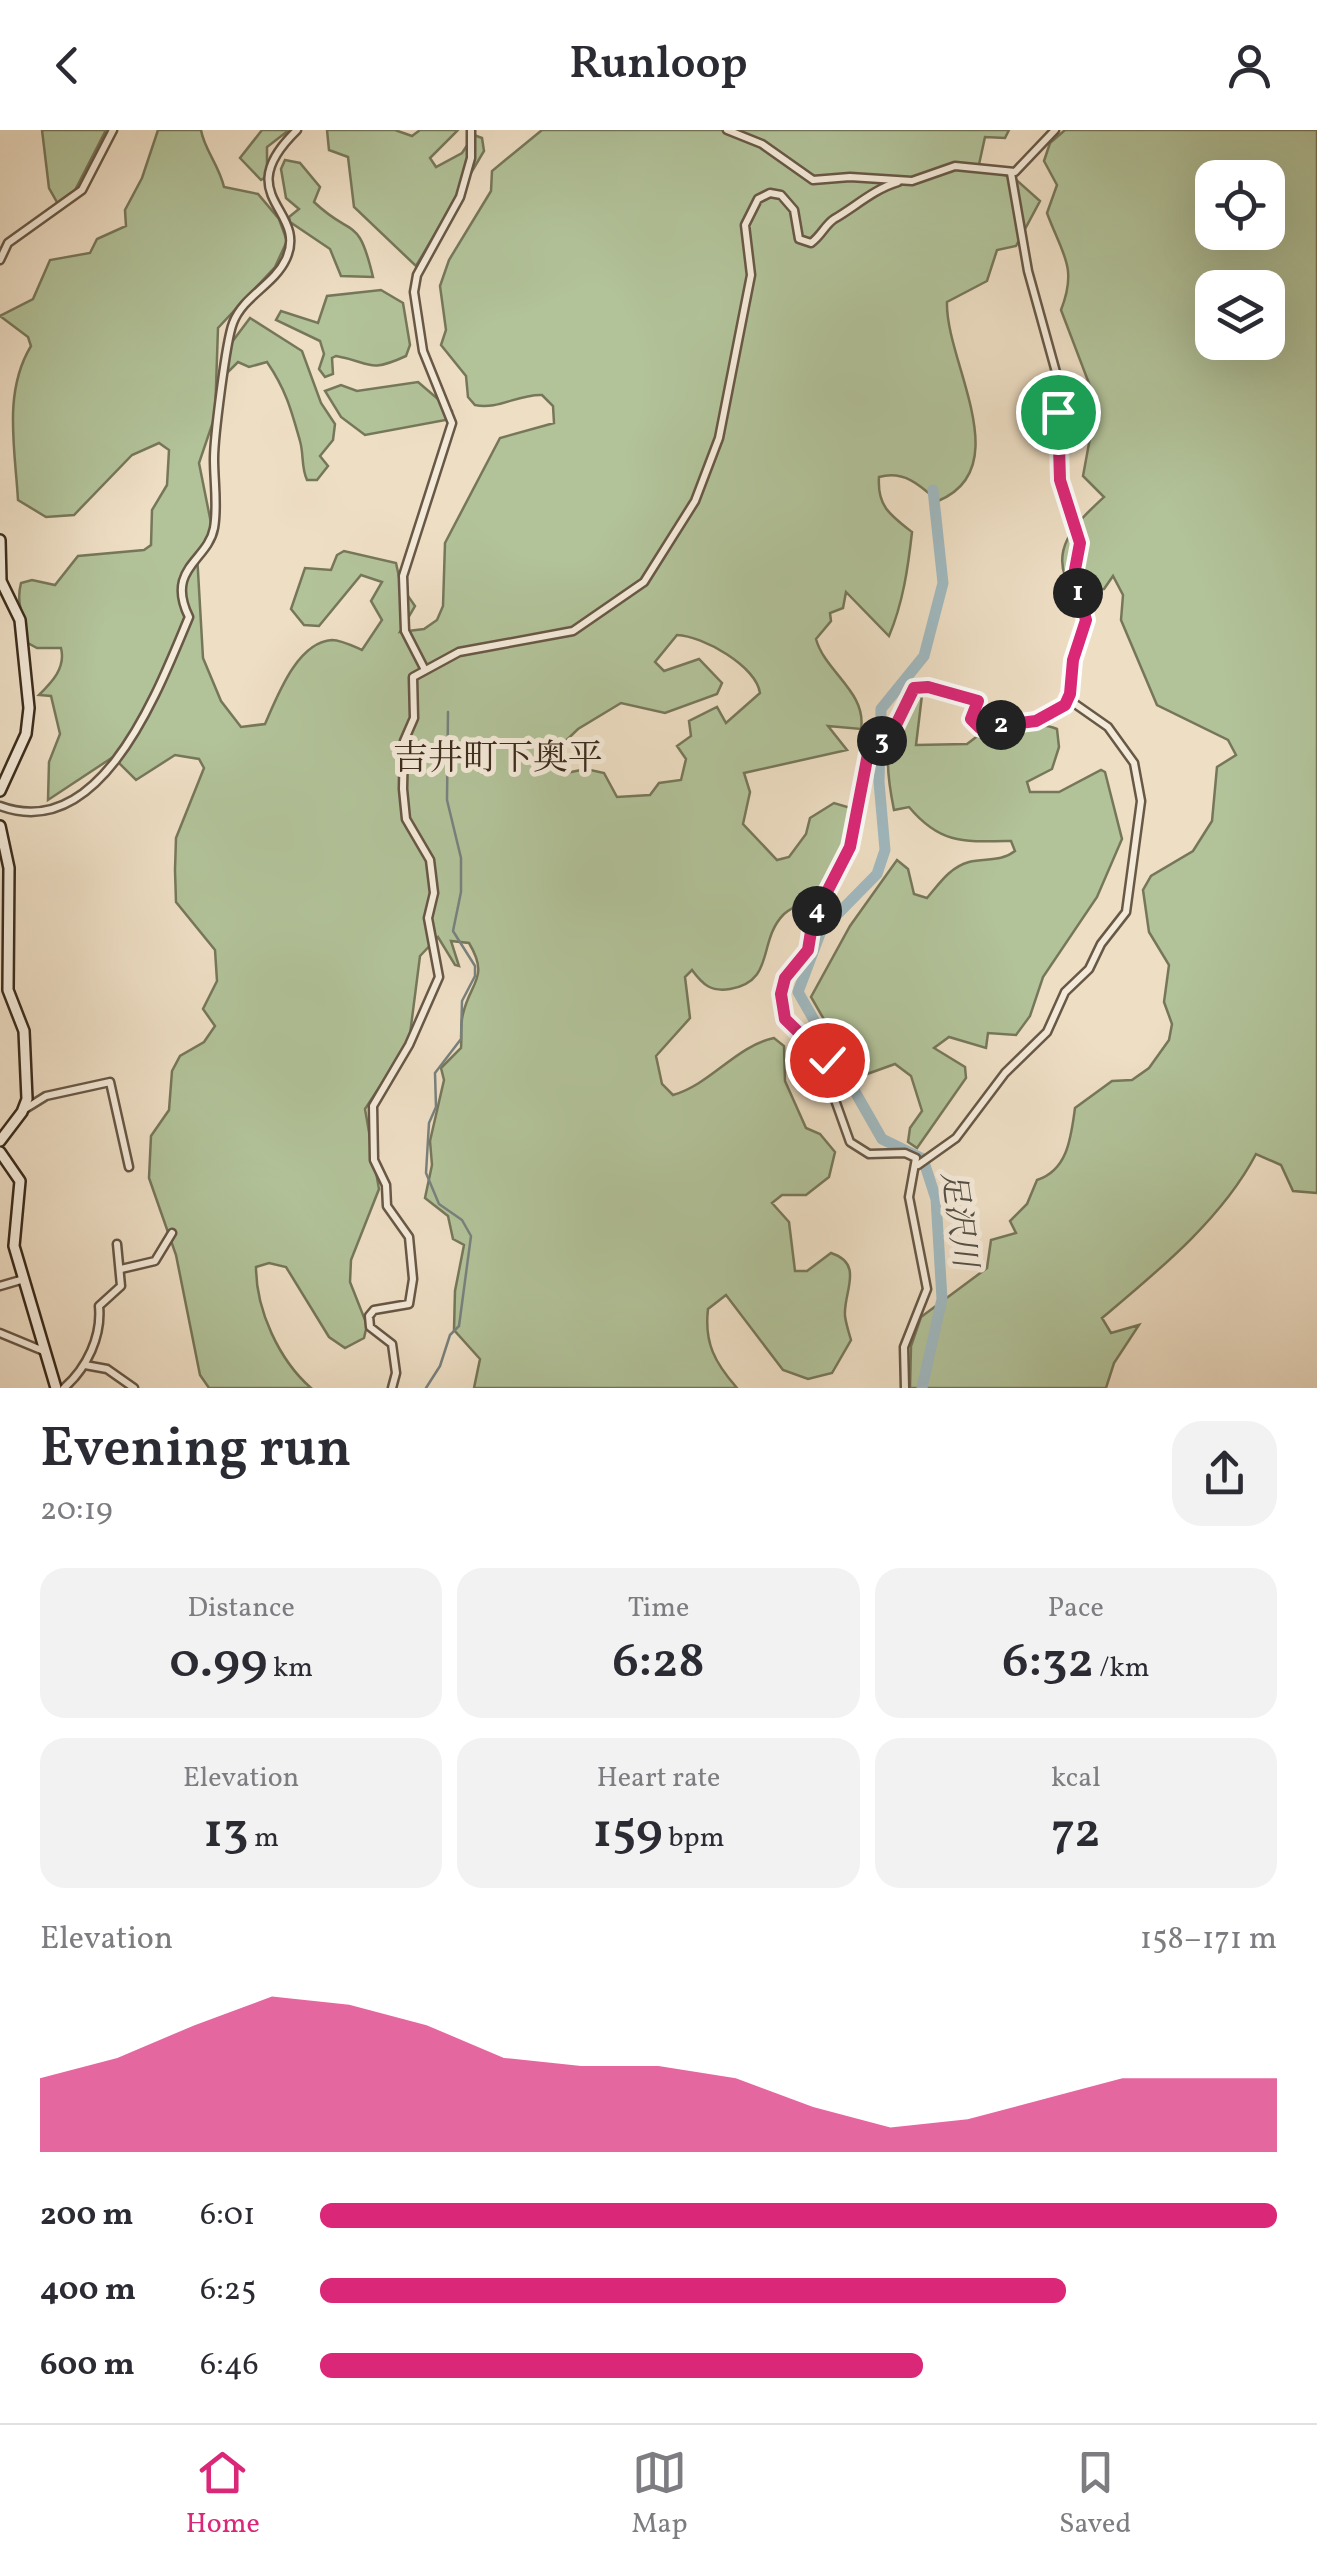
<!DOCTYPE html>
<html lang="en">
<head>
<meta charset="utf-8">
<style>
  :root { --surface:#fff; --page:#f2f2f3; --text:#2b2b33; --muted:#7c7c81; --line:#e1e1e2; --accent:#db2777 }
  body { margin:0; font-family:Vollkorn,"Noto Serif JP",serif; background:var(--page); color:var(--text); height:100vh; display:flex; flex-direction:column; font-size:38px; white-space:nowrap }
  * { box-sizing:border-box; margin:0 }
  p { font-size:32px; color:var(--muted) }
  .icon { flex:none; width:55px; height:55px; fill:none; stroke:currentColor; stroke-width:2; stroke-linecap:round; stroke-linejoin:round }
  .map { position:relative; height:1258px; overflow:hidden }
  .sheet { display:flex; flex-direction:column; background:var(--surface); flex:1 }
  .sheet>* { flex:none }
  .controls { position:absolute; left:1195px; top:30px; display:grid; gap:20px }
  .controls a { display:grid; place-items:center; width:90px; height:90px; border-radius:20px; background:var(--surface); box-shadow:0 10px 40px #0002; font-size:50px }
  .pin { position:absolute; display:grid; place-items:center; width:85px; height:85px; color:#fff; margin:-42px; border:5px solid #fff; border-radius:50%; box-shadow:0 2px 10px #0007 }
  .km { position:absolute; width:50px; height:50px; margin:-25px; border-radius:50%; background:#222; color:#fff; font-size:28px; line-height:50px; text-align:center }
  .round { display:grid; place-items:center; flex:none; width:105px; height:105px; border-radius:30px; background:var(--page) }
  .headline { display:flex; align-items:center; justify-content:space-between; height:170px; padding:0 40px }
  h1 { font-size:55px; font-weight:600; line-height:75px }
  .figures { display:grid; grid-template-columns:repeat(3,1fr); gap:15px; height:170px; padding:10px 40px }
  .figures div { display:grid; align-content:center; border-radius:25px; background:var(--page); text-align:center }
  .figures b { font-size:50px; font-weight:600 }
  .figures small { font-size:28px; font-weight:400 }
  .figures p { font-size:28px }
  .chart { height:280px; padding:20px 40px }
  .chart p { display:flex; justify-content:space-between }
  .chart svg { width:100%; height:180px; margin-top:10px; fill:var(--accent); opacity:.7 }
  ul { padding:0 40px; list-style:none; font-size:32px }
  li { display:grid; grid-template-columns:160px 120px 1fr; align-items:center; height:75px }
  li i { height:25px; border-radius:12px; background:var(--accent) }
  header { display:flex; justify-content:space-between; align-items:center; height:130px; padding:0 40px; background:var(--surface); font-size:45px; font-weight:600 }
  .tabs { display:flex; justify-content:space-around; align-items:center; height:140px; border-top:2px solid var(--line); background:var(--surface); font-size:28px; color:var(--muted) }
  .tabs a { display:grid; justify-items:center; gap:5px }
  .tabs .on { color:var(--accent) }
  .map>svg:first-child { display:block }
  .green { fill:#b2c299; stroke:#76775a; stroke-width:2.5; fill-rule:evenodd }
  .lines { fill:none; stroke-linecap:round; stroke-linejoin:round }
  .stream { stroke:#78817e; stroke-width:2.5 }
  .river { stroke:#a0b9c0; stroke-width:11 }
  .street-casing { stroke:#685846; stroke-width:11 }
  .secondary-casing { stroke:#3b2c1c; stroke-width:14 }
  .street { stroke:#f4ead9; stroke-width:6 }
  .secondary { stroke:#f4ead9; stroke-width:9 }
  .route-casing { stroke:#fff; stroke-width:20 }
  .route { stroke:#db2777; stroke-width:12 }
  .labels { text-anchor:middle; stroke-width:10; stroke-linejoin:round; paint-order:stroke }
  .water-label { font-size:32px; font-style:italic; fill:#544f45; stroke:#f4ead9 }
  .quarter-label { font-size:35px; fill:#3b2c1c; stroke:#f4ead9 }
</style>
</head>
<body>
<header><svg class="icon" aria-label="back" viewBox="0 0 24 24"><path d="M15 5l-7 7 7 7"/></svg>Runloop<svg class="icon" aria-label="person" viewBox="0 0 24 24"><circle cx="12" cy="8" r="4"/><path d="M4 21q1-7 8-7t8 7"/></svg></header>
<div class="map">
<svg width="1317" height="1258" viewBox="0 0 1317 1258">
  <rect width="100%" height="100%" fill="#eedec4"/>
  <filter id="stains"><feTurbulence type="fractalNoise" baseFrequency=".002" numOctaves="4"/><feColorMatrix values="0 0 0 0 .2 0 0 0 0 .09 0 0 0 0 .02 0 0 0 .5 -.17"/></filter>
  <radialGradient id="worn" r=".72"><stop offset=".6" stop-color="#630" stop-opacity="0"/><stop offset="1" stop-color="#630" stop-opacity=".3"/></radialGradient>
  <g class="green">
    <polygon points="42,0 106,0 70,70 58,74 49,58"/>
    <path d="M158,0H201C204,19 219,35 224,57L258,64L279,89L287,111L275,137L218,198L215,286L199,333L213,403L197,424L203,528L221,571L241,597L265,594C277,567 297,512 332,510C341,510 353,516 362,520L382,490L371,471L382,452L361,445L319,496L304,495L291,479L305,438L331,440L337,425L344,421L396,433L401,456L415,476L400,502L424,499L437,490L443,476L445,413L500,308L554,293L553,276L542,265C518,264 498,280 475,275L468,267L466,246L441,215L446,200L440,156L449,130L491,61L492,41L542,0H1009L1005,8L985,7L978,39L1013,47L1040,71L1016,116L997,120L987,151L947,172C945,231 1018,338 938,371C920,355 904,340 879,347C877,376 890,385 912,402C908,438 903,473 889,506L846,462L843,478L830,483L831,491L816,509C825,542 867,562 861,599L828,596L847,620L744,643L750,662L743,694L777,730L789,727L806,704L810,688L834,673L854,679C861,710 845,749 818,765C807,772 794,775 784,784C757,811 776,851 730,859C711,862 703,855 692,840L685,847L690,888L656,926L662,954L673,965C711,954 736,916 774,908L784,916L785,951L806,998L820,1004L835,1022L829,1047L806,1065H782L772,1073L789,1092L795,1141H807L831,1123C865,1134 843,1162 845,1186C846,1194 849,1203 851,1210L832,1243L808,1249L783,1240L726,1165L708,1179C704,1213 715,1233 737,1258H474L480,1229L454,1200L455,1161L464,1115L453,1109L448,1086L425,1068L432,1035L430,1011L444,950L441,938L461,918C462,908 460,894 463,884C470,852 490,848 469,813L451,811L459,836L455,835L438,807L420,826L409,912L365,979L379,1059L351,1130L350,1152L367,1195L364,1208L345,1218L329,1207L286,1137L269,1133L256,1137C256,1180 279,1230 311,1258H209L200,1245L176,1125L149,1048L151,1006L169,980L172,941L180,926L204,912L215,896L203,879L217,851L215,820L176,772L175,740L176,708L204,638L199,629L175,625L136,650L113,627L48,670L49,632L60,604L51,566L39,565C52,552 66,538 61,518H37L26,512C26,489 15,476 21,453L32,450L55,455L78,426L144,420L151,415L152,380L167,355L169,320L159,313L132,325L74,385L46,387L18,370C15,318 3,262 31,216L28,207L0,186L33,169L50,130L90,123L97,109L126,96L125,80L142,48ZM677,505C703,506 756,536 760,563L726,593L717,577L689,591L691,606L677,616L686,629L681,650L659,653L650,665L617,667L604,643L586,639L561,644L552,624L578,599L621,573L665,583L717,564L722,553L699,529L664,541L655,532Z"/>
    <polygon points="262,0 289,0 267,17 267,46 261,50 240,28"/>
    <polygon points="327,0 395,0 412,6 420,0 458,0 430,28 436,37 462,23 474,5 482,8 484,21 416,136 354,77 348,27 329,20"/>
    <path d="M1065,0H1317V1063L1293,1061L1281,1035L1256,1024C1222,1089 1158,1141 1102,1188L1111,1203L1139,1195L1114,1233L1106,1258H910L911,1216L921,1187L987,1138L991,1110L1016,1103L1010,1091L1027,1074L1037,1050C1068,1040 1071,1007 1075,978L1112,951L1132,950L1149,938L1169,910L1172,894L1164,872L1169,835L1149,802L1143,760L1151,746L1193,721L1212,691L1217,637L1236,625L1228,610L1157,575L1121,490L1123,465L1113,446L1104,459L1074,462C1044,422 1077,392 1104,367L1083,346L1092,297L1090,256L1061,180C1078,137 1062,124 1047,83L1057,55L1044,31L1050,13ZM1212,48H1268V102H1212ZM1212,158H1268V212H1212Z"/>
    <path d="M285,30L300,33L320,57L314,72C353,109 358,84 373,147L341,146L330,119L290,92L289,87L299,79L286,68L281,39Z"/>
    <path d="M381,160L403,173L410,215L406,226C367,244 371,232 336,226L332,228L333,244L325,247L319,239L324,224L320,211L276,190L281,181L318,193L327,166Z"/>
    <path d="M250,188L302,221L321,273L335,294L333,310L320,326L328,336L317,350H307C301,337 304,325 300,311C291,279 286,260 267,232L249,237L238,232L225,245L229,216Z"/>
    <polygon points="418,252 452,281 451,289 365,305 341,287 325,261 341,255 357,261"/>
    <path d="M922,565L916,615L967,614L988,598C1010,602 1037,590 1057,599L1059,617L1052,639L1027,652L1030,662H1059L1101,640L1105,642L1122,709L1097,767L1043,847L1030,886L1016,905L988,903L986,918L949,907L934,918L965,937L966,948L917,1018L908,1012L910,998L922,981L911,946L895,934L867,944L854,936L842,901L833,905L811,867L850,796L897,730L908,739L914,764L927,768C939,754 950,737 969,732C986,728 1001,732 1015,721L1011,711C963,712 940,714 909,677L894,680C886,641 878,586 922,565Z"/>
  </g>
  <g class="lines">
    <polyline class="stream" points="426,1258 440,1236 450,1205 459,1196 471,1106 462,1090 439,1074 426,1043 429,993 436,977 435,943 461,909 462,871 475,846 475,836 453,801 461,762 461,728 447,670 448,582"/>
    <polyline class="river" points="922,1258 942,1169 936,1069 923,1029 882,1009 798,862 821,801 877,744 885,720 879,652 881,579 924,526 943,453 933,360"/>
    <defs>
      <g id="street">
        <polyline points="727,0 762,14 813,50 850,47 912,51 955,36 1015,42 1055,0"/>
        <polyline points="0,130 8,113 82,60 113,0"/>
        <polyline points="424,538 405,501 403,446 452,293 423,221 414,162 417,145 460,67 471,28 471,0"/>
        <path d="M0,676C102,714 159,558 189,487C165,438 208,431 214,398C218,376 214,352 214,329C214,308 226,211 233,193C243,166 274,155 286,129C309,79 228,67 297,0"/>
        <polyline points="25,979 46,966 110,952 129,1037"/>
        <polyline points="918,1035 956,1008 1005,943 1047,902 1065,862 1089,839 1101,814 1126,782 1141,671 1134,633 1108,597 1068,569"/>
        <polyline points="121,1139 155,1131 172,1103"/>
        <polyline points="0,1156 24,1149"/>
        <polyline points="0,1203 46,1222"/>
        <polyline points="85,1235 107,1239 134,1258"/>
        <path d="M64,1258C87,1238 102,1206 99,1176L121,1156L117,1114"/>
        <path d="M392,1258L396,1243L392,1214L370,1197L369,1186L374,1180L409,1174L413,1149L409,1107L387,1076L386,1055L374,1030L373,976L409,915L439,847L428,788L434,763L430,730L406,689L403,659L404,611L414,588L413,547L459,522L573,501L644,452L695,371L719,308L751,145L745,95L758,69L770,63L781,65L794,80L799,109L811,113C821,106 825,95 834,89C855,77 874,59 898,52"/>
        <polyline points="905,1258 904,1217 927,1159 909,1067 916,1028 905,1023 869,1024 850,1012 830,956 827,930 785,889 781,864 785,849 807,819 813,789 850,717 868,624 892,603 914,558 928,557 978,571 971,589 981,598 1036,591 1065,575 1086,490 1074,445 1080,413 1057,327 1059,253 1028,141 1011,43"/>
      </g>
      <g id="secondary">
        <polyline points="0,410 1,451 20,490 29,578 26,604 0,661"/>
        <polyline points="0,696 9,738 8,860 24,901 27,969 22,982 0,1011"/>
        <polyline points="0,1022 20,1051 14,1116 56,1258"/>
      </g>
    </defs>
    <use href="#street" class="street-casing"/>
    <use href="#secondary" class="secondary-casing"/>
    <use href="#street" class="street"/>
    <use href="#secondary" class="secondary"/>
  </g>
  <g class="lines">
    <defs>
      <polyline id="route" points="827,930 785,889 781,864 785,848 808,820 813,789 850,717 868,624 892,603 914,558 928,557 978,571 971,589 980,598 1036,591 1065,575 1070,564 1073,530 1086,490 1074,445 1080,413 1060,350 1058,282"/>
    </defs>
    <use href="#route" class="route-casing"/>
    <use href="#route" class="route"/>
  </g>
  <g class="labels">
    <g class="water-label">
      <text transform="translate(960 1089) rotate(82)" y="11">足沢川</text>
    </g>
    <g class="quarter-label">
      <text x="498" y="639">吉井町下奥平</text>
    </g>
  </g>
  <rect width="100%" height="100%" filter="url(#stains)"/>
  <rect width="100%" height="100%" fill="url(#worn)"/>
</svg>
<div class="controls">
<a><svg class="icon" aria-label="locate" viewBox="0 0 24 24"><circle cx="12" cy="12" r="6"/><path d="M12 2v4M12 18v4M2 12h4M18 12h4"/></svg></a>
<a><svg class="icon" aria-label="layers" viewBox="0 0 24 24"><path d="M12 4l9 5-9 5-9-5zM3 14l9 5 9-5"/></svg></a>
</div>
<div class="pin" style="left:1058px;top:282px;background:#1e9e55"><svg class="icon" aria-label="arrive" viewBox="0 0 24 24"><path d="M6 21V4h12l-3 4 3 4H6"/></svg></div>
<div class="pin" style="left:827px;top:930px;background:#d93025"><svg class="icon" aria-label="check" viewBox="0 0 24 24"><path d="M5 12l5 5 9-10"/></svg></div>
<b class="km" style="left:1078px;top:463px">1</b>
<b class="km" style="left:1001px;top:595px">2</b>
<b class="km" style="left:882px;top:611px">3</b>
<b class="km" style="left:817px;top:781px">4</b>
</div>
<section class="sheet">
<div class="headline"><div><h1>Evening run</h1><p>20:19</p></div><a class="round"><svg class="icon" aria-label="share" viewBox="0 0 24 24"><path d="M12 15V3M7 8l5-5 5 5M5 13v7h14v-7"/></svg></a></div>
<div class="figures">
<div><p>Distance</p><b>0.99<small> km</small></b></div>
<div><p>Time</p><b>6:28</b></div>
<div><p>Pace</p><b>6:32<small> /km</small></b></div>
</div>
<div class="figures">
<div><p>Elevation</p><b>13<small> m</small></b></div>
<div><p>Heart rate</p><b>159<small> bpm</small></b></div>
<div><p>kcal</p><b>72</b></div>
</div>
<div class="chart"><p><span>Elevation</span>158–171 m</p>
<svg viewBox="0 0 160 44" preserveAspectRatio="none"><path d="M0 44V26L10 21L20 13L30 6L40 8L50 13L60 21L70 23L80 23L90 26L100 33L110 38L120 36L130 31L140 26L150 26L160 26V44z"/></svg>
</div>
<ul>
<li><b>200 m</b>6:01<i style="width:100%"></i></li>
<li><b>400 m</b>6:25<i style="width:78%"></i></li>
<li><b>600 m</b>6:46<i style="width:63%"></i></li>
</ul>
</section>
<nav class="tabs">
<a class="on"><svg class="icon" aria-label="home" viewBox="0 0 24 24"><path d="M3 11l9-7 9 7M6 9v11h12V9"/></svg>Home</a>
<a><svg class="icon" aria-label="map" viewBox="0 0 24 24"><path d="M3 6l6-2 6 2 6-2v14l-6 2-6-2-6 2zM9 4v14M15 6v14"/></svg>Map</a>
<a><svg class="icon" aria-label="saved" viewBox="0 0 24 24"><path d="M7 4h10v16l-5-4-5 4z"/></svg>Saved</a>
</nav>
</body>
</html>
